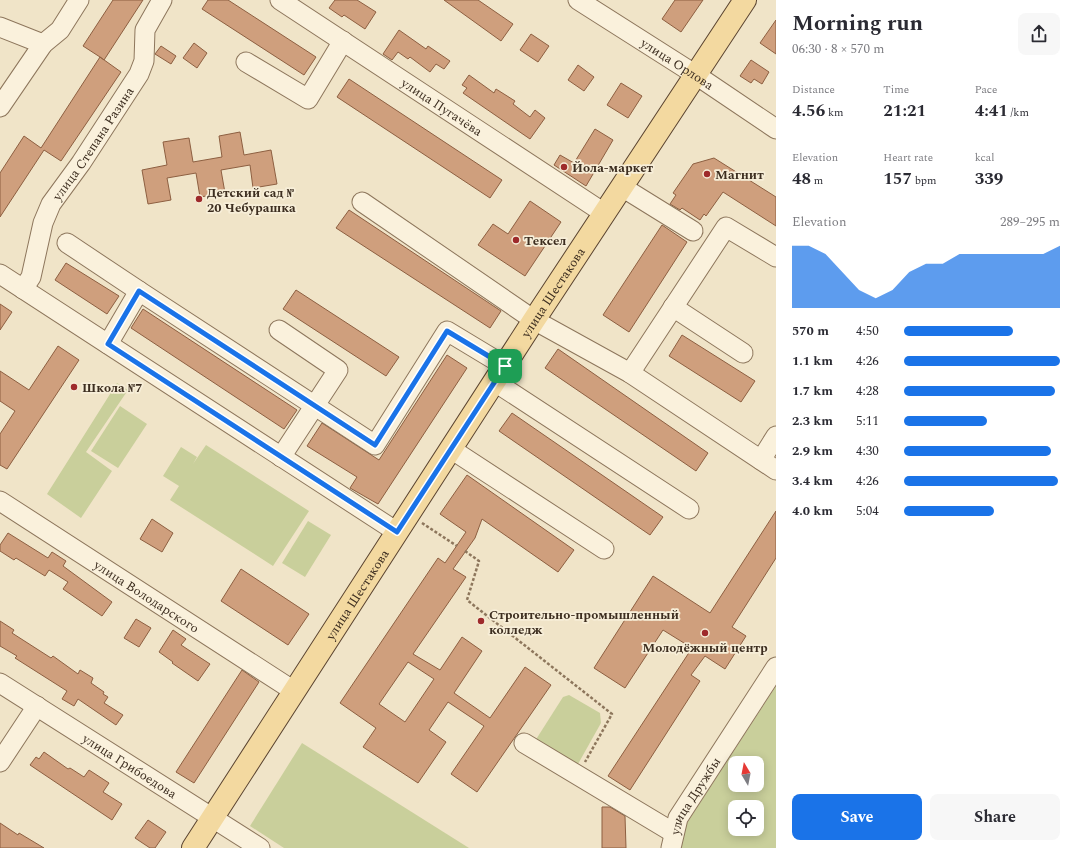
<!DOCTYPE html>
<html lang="en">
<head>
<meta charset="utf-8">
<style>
  :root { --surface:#fff; --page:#f7f7f7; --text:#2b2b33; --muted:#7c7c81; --accent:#1a73e8 }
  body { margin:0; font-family:Spectral,serif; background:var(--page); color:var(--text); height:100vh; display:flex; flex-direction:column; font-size:15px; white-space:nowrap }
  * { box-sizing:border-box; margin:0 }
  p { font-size:13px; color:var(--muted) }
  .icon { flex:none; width:22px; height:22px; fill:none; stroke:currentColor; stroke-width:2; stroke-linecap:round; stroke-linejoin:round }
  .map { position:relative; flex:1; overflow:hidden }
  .sheet { display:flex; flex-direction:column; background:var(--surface); width:300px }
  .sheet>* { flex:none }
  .needle { width:26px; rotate:350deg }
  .controls { position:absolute; left:728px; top:756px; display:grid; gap:8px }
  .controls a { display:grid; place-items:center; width:36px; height:36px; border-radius:8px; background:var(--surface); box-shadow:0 2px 10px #0003; font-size:20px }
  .pin { position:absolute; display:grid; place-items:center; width:34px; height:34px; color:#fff; margin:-17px; border-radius:8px; box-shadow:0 2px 6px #0006 }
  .round { display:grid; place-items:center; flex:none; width:42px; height:42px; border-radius:8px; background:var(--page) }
  .summary { display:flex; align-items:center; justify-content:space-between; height:68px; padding:0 16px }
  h1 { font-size:22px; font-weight:700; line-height:30px }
  .stats { display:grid; grid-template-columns:repeat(3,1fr); gap:6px; height:68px; padding:4px 16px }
  .stats div { display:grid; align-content:center }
  .stats b { font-size:17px; font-weight:700 }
  .stats small { font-size:11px; font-weight:400 }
  .stats p { font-size:11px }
  .chart { height:112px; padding:8px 16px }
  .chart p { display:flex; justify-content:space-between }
  .chart svg { width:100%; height:72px; margin-top:4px; fill:var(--accent); opacity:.7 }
  .cta { display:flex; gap:8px; margin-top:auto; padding:8px 16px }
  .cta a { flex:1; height:46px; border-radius:8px; background:var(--accent); color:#fff; font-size:16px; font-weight:700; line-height:46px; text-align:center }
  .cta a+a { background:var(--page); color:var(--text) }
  ul { padding:0 16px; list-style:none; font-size:13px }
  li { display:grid; grid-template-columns:64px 48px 1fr; align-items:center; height:30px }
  li i { height:10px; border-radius:5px; background:var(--accent) }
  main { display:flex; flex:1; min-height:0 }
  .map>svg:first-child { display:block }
  .green { fill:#c9cf9b; fill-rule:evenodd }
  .building { fill:#cf9f7d; stroke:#8d5f41; fill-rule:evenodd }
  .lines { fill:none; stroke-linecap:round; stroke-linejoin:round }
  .minor-casing { stroke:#8d765c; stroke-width:21 }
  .major-casing { stroke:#5b4430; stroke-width:24 }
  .path { stroke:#8d765c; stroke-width:2.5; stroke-dasharray:3 2; stroke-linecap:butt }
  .minor { stroke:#faf1dc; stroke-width:19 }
  .major { stroke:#f3d9a0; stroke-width:22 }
  .route-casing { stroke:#fff; stroke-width:8 }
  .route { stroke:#1a73e8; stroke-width:5 }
  .poi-dot { fill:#9e2a2b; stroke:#f7eed8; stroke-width:1.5 }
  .labels { text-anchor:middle; stroke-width:3.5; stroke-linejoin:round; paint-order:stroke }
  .street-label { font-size:13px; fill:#3d2e20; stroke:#f7eed8 }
  .poi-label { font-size:13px; font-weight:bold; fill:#3d2e20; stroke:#f7eed8; text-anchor:start }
</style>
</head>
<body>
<main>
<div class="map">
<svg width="776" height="848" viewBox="0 0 776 848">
  <rect width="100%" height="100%" fill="#f0e4c8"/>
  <g class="green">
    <polygon points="117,383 128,390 86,452 112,471 81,518 47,494"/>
    <polygon points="120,406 147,424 118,468 91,451"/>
    <polygon points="206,445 309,511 273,566 170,500 179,486 163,476 181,447 197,457 193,464"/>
    <polygon points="308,521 331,535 305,577 282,563"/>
    <path d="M776,686V848H679L687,823ZM735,763H757V785H735ZM735,807H757V829H735Z"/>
    <polygon points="569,695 600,713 601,723 578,764 535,741 563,697"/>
    <polygon points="302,743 469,848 284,848 250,826"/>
  </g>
  <g class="building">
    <polygon points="113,0 143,0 104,60 100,57 121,72 61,161 44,150 0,217 0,173 24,136 41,148 100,57 83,46"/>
    <polygon points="208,0 228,0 316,57 304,75 202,9"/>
    <polygon points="335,0 357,0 376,12 365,29 344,15 342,17 329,8"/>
    <polygon points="444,0 478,0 513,24 501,41"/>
    <polygon points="675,0 703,0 681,32 662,19"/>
    <polygon points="776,20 776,54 760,43"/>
    <polygon points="399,30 426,49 428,46 450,61 444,69 436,64 430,72 410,57 408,59 398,52 392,60 383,54"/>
    <polygon points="531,34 549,46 538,62 520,50"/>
    <polygon points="194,43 207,53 197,68 183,58"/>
    <polygon points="161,46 176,56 171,64 155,54"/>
    <polygon points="751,60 769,72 762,84 754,79 751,83 740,76"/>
    <polygon points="578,65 594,77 584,91 568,80"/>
    <polygon points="469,75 494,93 496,89 515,101 513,104 530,117 535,110 545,118 530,139 463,93 467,88 462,85"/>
    <polygon points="349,79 502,180 490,198 337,97"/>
    <polygon points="621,83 642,96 628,118 607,105"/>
    <polygon points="595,129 613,140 586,186 554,165 560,155 574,163"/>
    <polygon points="240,132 244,155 271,150 277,184 253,188 250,165 221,170 225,193 200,197 196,173 167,178 171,200 148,204 142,170 167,165 163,142 189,138 193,162 222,157 219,136"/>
    <polygon points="714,158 776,197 776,226 723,192 706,216 704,214 700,220 682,208 680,210 670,204 676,195 673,193 693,164"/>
    <polygon points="530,201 561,222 525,276 478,245 493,224 508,234"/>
    <polygon points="349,210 501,311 490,328 336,228"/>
    <polygon points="662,225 687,242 629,332 603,315"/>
    <polygon points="66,263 119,296 107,314 55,280"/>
    <polygon points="296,290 399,357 386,376 283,309"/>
    <polygon points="0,304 12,312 0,330"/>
    <polygon points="143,309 297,410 284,429 131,328"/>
    <polygon points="682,335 755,381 741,402 669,356"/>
    <polygon points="58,346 79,360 7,469 0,465 0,434 15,411 0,401 0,371 29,390"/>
    <polygon points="558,349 708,453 696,471 545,368"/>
    <polygon points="447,355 467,368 378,504 350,488 357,477 307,446 322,423 379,460"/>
    <polygon points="512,413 663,517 650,535 499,431"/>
    <path d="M467,475L574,550L558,572L482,519L475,538L453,569L466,577L413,654L440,670L462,637L482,651L454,693L490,718L525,667L551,685L477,792L451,774L484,726L448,702L429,730L446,742L418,783L363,747L376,728L340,703L438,558L445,563L466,532L440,514ZM408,662L434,679L405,722L379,704Z"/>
    <polygon points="776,511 776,558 732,627 746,636 725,669 705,656 691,675 700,681 630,790 608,776 692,648 663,630 625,688 594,668 653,576 710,613"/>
    <polygon points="152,519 173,533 162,552 140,539"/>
    <polygon points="8,533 48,558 52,552 66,561 63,566 112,602 102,616 63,589 68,582 49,570 45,576 16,558 14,560 0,551 0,545"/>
    <polygon points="241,569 309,614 288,645 221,601"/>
    <polygon points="136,619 151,628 139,647 124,638"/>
    <polygon points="0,621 14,630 12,633 51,658 53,656 78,674 80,670 93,678 91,683 104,692 103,694 108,697 104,703 123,715 116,725 78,699 74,706 62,699 67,691 15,658 17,656 0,646"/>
    <polygon points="173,630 186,639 181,645 210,664 198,681 172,663 173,662 159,652"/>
    <polygon points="242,670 259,682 194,783 176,772"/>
    <polygon points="44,752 68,769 70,768 84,777 89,770 109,783 103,792 122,804 112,820 30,765 36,757 39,759"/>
    <polygon points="602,807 610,807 625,816 626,848 602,848"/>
    <polygon points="148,820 166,832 155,848 150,848 135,838"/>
    <polygon points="0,823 18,835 19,833 44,848 0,848"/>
  </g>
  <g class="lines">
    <defs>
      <g id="minor">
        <path id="s1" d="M280,0L604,213"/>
        <path id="s2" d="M578,0L696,75L776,129"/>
        <polyline points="0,27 43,44"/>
        <polyline points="246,62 308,99 343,41"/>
        <polyline points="0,107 43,44 60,30 79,0"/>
        <polyline points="622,187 693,231"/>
        <polyline points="362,202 534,320 630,373 776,470"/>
        <polyline points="67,243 139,291"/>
        <polyline points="0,274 397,532"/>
        <path id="s3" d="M23,289L31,277L43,223L51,204L81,163L139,74L144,61L145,30L162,0"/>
        <polyline points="673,307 743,353"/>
        <polyline points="279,330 338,370 281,457"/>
        <polyline points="108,344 139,291 375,445 447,331 505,366"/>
        <polyline points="630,373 726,227 776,257"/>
        <polyline points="495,382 689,509"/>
        <polyline points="451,449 604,549"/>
        <polyline points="761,460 776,436"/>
        <path id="s4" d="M0,501L294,691"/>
        <path id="s5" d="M0,683L260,848"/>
        <polyline points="524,743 674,833"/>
        <polyline points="0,762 37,706"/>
        <path id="s6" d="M671,848L678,818L776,667"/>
      </g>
      <g id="major">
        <path id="s7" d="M193,848L534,320L745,0"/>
      </g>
    </defs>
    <use href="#minor" class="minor-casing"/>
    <use href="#major" class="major-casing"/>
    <g class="path">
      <polyline points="422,523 457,546"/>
      <polyline points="465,551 479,561 467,600 612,714 585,762"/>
    </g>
    <use href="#minor" class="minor"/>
    <use href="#major" class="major"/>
  </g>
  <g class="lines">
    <defs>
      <polygon id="route" points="139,291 375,445 447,331 505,366 397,532 108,344"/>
    </defs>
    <use href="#route" class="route-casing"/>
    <use href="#route" class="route"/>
  </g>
  <g class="poi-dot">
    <circle cx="564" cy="167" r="4"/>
    <circle cx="707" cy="174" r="4"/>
    <circle cx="199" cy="199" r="4"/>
    <circle cx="516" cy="240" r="4"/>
    <circle cx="74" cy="387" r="4"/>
    <circle cx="481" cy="621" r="4"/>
    <circle cx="705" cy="633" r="4"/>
  </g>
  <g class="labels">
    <g class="street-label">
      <text dy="5" stroke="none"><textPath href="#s2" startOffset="118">улица Орлова</textPath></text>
      <text dy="5" stroke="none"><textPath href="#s1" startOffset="194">улица Пугачёва</textPath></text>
      <text dy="5" stroke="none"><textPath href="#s3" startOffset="164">улица Степана Разина</textPath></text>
      <text dy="5" stroke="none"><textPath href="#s7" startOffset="662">улица Шестакова</textPath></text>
      <text dy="5" stroke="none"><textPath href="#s7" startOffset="302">улица Шестакова</textPath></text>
      <text dy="5" stroke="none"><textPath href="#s4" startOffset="175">улица Володарского</textPath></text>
      <text dy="5" stroke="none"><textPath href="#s5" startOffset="154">улица Грибоедова</textPath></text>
      <text dy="5" stroke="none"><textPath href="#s6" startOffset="58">улица Дружбы</textPath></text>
    </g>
    <g class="poi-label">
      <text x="572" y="172">Йола-маркет</text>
      <text x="715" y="179">Магнит</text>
      <text x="207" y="197">Детский сад №<tspan x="207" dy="15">20 Чебурашка</tspan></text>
      <text x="524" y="245">Тексел</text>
      <text x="82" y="392">Школа №7</text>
      <text x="489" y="619">Строительно-промышленный<tspan x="489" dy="15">колледж</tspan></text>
      <text x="705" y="652" text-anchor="middle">Молодёжный центр</text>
    </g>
  </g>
</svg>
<div class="controls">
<a><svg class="needle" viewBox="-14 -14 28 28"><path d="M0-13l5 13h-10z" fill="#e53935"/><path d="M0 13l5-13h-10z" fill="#7c7c81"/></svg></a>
<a><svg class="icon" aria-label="locate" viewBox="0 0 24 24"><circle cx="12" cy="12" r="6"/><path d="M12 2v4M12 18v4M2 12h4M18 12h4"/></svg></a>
</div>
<div class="pin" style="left:505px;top:366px;background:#1e9e55"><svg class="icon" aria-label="arrive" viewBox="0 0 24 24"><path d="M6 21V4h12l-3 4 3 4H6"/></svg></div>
</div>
<section class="sheet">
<div class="summary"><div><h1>Morning run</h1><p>06:30 · 8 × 570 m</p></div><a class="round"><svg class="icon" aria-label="share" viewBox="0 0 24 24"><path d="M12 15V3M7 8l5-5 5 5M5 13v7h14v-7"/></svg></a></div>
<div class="stats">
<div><p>Distance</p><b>4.56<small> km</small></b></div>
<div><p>Time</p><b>21:21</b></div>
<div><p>Pace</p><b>4:41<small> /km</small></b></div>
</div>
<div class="stats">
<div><p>Elevation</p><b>48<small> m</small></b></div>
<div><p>Heart rate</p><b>157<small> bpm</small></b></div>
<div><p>kcal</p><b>339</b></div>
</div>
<div class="chart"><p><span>Elevation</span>289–295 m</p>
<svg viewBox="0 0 160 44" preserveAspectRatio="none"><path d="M0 44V6L10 6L20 11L30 22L40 33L50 38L60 33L70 22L80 17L90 17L100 11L110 11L120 11L130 11L140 11L150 11L160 6V44z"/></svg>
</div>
<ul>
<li><b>570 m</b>4:50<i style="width:70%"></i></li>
<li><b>1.1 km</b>4:26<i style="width:100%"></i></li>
<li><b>1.7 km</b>4:28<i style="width:97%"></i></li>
<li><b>2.3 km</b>5:11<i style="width:53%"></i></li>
<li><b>2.9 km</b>4:30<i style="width:94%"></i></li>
<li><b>3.4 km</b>4:26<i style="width:99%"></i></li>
<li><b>4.0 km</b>5:04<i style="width:58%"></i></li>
</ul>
<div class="cta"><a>Save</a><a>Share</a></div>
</section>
</main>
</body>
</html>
